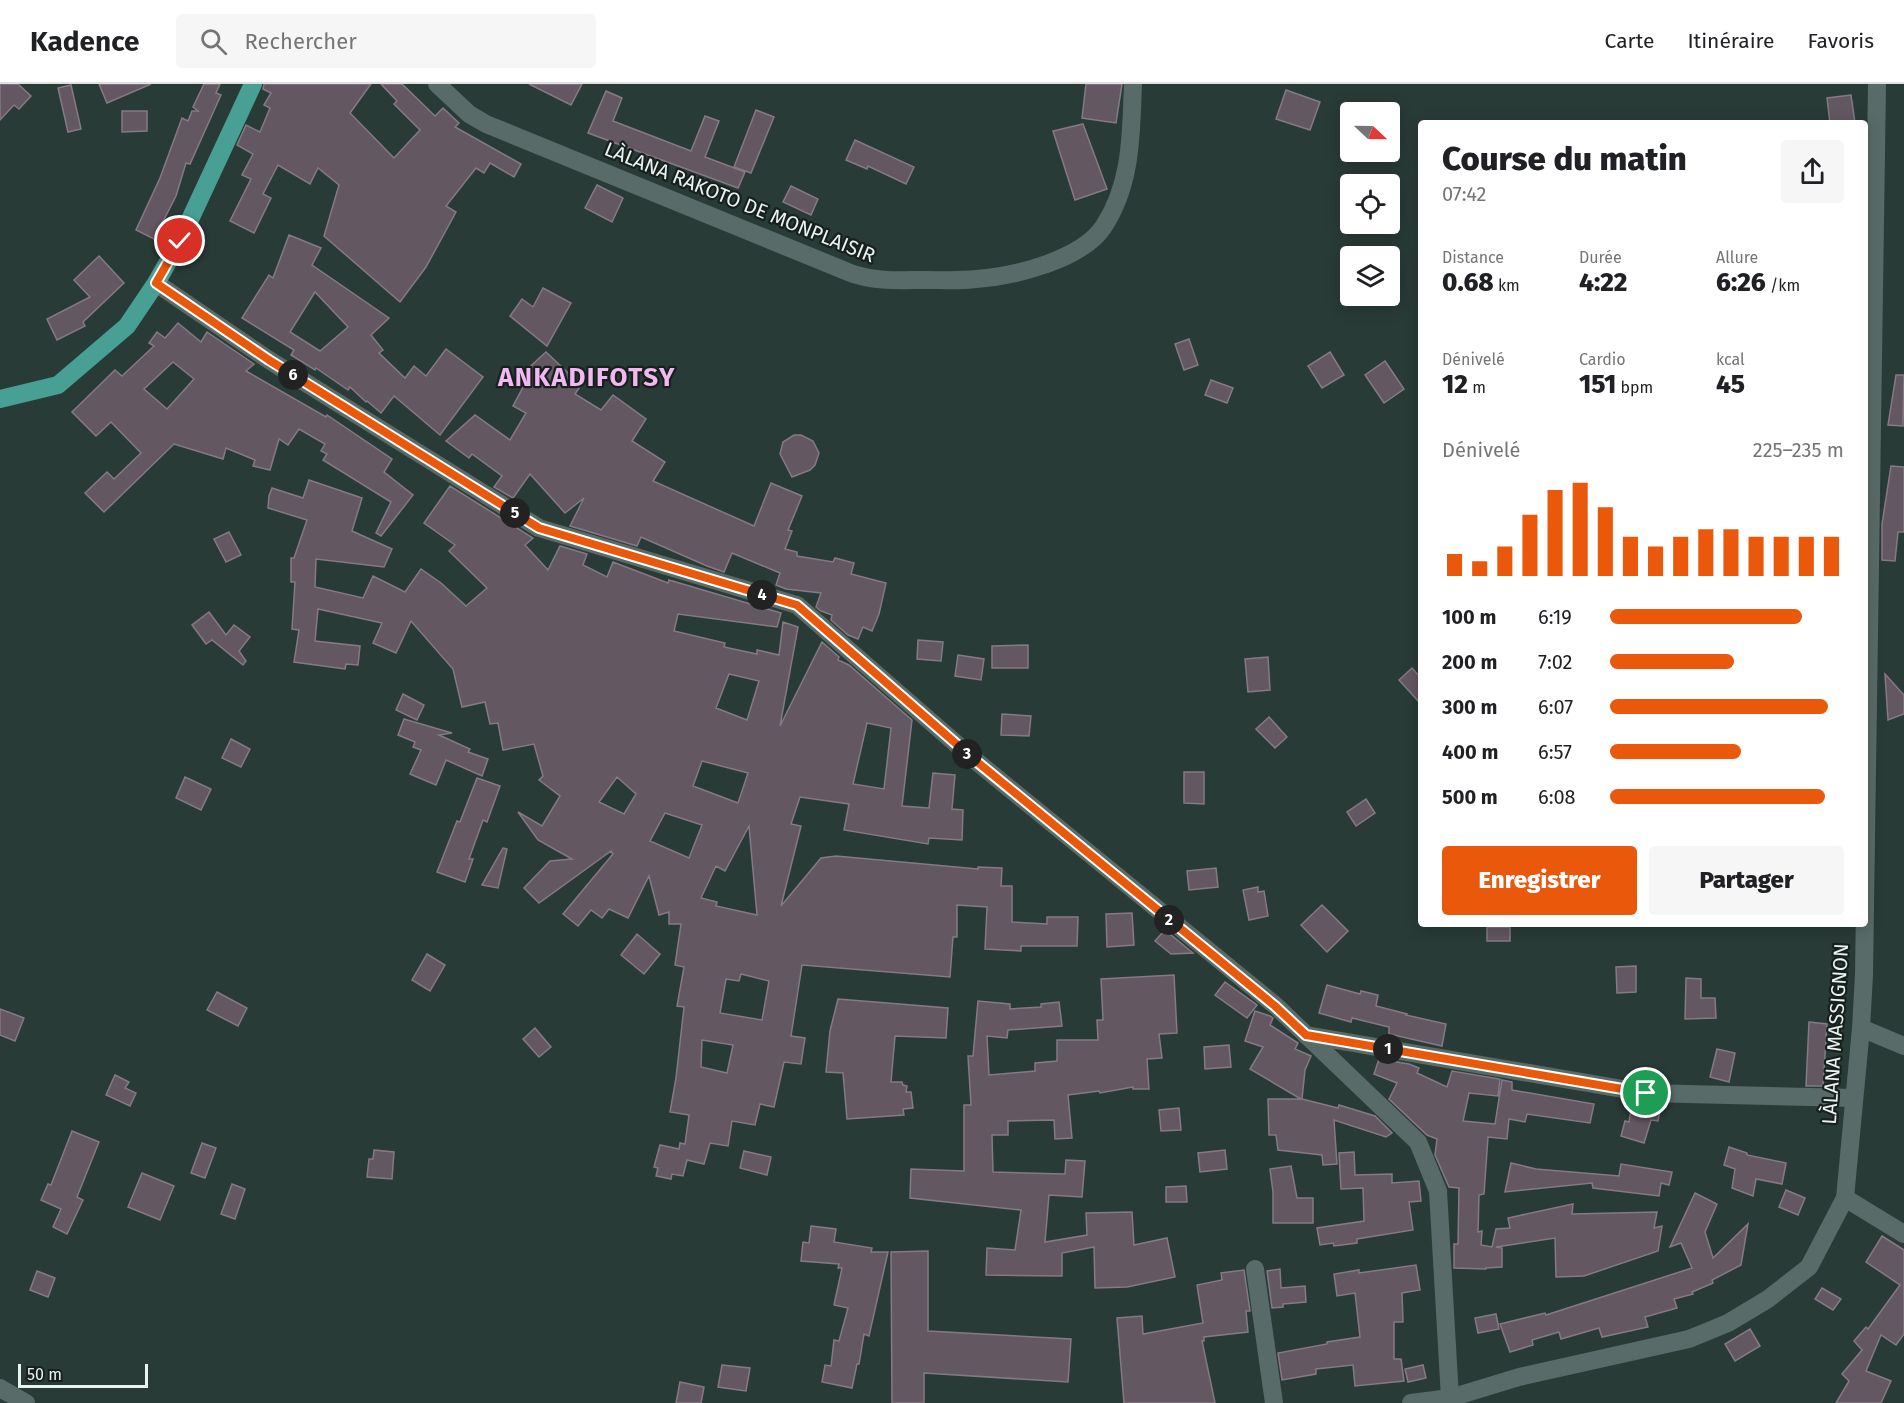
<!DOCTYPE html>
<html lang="fr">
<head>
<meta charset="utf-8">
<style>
  :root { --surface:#fff; --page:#f6f6f6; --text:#202124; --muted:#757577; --line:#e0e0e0; --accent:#ea580c }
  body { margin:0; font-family:"Fira Sans",sans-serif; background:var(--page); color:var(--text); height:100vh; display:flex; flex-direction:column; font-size:22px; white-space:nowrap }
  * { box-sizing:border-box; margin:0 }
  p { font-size:20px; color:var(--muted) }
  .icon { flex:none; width:33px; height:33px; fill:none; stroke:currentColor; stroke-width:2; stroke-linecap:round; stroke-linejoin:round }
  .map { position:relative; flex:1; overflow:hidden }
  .details { position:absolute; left:1418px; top:36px; width:450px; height:807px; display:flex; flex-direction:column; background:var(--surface); border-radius:6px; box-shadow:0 3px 15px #0003 }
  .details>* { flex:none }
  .needle { width:39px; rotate:112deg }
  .buttons { position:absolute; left:1340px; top:18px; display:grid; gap:12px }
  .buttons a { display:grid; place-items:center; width:60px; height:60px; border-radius:6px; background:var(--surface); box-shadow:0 3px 15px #0003; font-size:30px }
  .scale { position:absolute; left:18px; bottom:15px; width:130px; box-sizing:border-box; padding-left:6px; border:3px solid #e9f3f1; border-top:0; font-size:16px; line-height:21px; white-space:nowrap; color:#e9f3f1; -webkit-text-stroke:4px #18201e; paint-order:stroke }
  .pin { position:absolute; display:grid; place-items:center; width:51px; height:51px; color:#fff; margin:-26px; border:3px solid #fff; border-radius:50%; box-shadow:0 2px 6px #0007 }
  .km { position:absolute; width:30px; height:30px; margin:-15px; border-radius:50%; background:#222; color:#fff; font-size:16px; line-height:30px; text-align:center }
  .round { display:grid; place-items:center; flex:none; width:63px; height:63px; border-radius:6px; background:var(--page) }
  .overview { display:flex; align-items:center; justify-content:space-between; height:102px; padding:0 24px }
  h1 { font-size:33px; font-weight:800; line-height:45px }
  .figures { display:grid; grid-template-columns:repeat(3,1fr); gap:9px; height:102px; padding:6px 24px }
  .figures div { display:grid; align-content:center }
  .figures b { font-size:26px; font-weight:800 }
  .figures small { font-size:16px; font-weight:400 }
  .figures p { font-size:16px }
  .chart { height:168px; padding:12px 24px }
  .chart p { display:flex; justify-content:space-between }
  .chart svg { width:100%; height:108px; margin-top:6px; stroke:var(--accent); stroke-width:6 }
  .action { display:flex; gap:12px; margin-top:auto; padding:12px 24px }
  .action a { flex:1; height:69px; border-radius:6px; background:var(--accent); color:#fff; font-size:24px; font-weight:800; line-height:69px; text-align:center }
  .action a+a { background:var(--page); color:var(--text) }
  ul { padding:0 24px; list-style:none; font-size:20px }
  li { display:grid; grid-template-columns:96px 72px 1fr; align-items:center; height:45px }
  li i { height:15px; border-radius:8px; background:var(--accent) }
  header { display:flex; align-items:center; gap:36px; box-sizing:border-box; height:84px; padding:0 30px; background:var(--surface); border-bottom:2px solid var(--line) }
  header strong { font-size:28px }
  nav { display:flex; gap:33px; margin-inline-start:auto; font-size:21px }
  .search { width:420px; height:54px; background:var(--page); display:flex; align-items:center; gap:15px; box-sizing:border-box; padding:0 21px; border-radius:6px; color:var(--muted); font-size:22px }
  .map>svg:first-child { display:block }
  .building { fill:#635762; stroke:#857985; stroke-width:1.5; fill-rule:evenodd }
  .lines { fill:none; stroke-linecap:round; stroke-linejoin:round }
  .street { stroke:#596b68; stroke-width:18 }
  .secondary { stroke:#596b68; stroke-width:18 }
  .primary { stroke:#48a094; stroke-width:18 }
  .route-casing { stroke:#fff; stroke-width:12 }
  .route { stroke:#ea580c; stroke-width:8 }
  .labels { text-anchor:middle; stroke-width:4.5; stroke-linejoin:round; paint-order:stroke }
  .street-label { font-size:20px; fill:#e9f3f1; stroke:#18201e }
  .district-label { font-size:26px; font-weight:bold; letter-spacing:1.5px; fill:#f1b8f2; stroke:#18201e }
</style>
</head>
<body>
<header>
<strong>Kadence</strong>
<div class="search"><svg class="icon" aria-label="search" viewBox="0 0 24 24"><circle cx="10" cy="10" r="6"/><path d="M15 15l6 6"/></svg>Rechercher</div>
<nav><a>Carte</a><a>Itinéraire</a><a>Favoris</a></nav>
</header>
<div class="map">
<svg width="1904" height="1319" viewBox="0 0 1904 1319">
  <rect width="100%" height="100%" fill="#293b37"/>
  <g class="building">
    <polygon points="0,0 18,0 31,12 19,25 14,21 0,36"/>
    <polygon points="99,0 151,0 107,19"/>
    <polygon points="204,0 220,0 216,9 221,11 190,80 186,79 176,112 154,155 136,146 160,94 182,34 188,37 192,27 198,27 193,23"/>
    <polygon points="264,0 371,0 350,29 394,74 420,46 394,20 397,17 381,0 402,0 435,32 443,24 459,39 455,43 521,80 514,93 490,79 484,89 476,84 446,122 456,128 426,183 400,218 324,152 339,101 318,84 310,100 278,81 263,110 271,114 254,149 230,137 251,95 242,91 253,70 237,61 246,41 260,48 270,24 264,21 271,9 263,5"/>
    <polygon points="529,0 582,0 571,21"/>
    <polygon points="1086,0 1122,0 1116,39 1082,34"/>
    <polygon points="71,1 81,45 68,48 58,4"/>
    <polygon points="1286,6 1320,18 1310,46 1276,35"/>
    <polygon points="606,7 622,14 613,37 691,67 705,32 719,37 705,73 745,88 738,104 588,49"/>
    <polygon points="1851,11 1855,39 1830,39 1827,14"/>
    <polygon points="756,26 774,33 751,89 734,83"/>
    <polygon points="122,27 147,27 147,47 122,48"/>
    <polygon points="1083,40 1107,105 1075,116 1053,47"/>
    <polygon points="855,56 914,83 906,100 868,82 867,85 846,76"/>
    <polygon points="597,101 623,114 612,138 585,124"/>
    <polygon points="791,102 818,115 811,131 783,118"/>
    <path d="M289,151L321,164L312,181L389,234L371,251L383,266L379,269L405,294L414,282L426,292L446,265L483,293L440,351L394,312L381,329L367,317L366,318L350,303L348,306L316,284L315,286L291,271L294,266L242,234L269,191L273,194ZM315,208L348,243L320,267L290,248Z"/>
    <polygon points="99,172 124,199 83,238 85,242 57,256 47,235 90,213 74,196"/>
    <polygon points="543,204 571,219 547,262 510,232 522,215 533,223"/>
    <path d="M178,239L201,258L207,248L254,280L246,287L326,333L327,331L392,375L384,388L413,411L381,452L376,449L391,418L323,376L327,370L321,367L325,360L299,345L288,361L279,355L270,386L253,382L255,376L226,364L223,375L174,360L104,428L85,409L107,388L114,395L141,369L111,338L96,352L72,328L115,286L122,292L154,262L149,259L157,248L165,254ZM173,278L194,295L167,325L144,305Z"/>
    <polygon points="1189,255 1198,281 1184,286 1175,260"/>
    <polygon points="546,268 581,301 575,310 601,326 613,311 646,335 632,357 665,378 653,397 754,442 771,399 802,412 788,446 792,447 785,465 797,468 797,472 833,478 835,474 854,479 851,490 886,499 879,530 872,547 863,543 858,555 848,551 831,536 832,531 821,527 816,523 821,509 786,505 776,501 780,489 732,469 724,488 707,482 641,453 637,462 570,442 584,414 565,429 530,390 513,414 494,403 502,392 472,370 469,374 446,357 475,331 510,356 526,329 513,322 529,292 523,289"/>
    <polygon points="1330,268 1344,291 1322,304 1308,282"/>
    <polygon points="1385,277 1404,305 1384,319 1365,291"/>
    <polygon points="1896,291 1904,291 1903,342 1888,341"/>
    <polygon points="1211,296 1233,304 1227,319 1205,311"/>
    <polygon points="794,351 801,351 813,357 819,369 815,381 810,386 792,393 780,370 783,358"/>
    <polygon points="1891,382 1904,383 1904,448 1898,448 1895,477 1882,476 1882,440"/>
    <path d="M309,396L362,414L352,447L392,465L384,483L316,475L315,503L363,514L373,492L405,508L421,485L441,499L466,522L487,504L449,467L455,461L424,439L450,402L533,454L525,461L548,486L560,462L587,470L583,481L607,493L613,478L668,499L669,496L781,529L777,543L678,530L674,547L725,559L724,563L757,570V566L779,571L783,538L798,543L780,642L822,558L839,573L838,576L849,581L912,636L902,722L929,724L933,689L955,691L952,725L963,726L962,756L929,754L928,760L844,746L849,720L800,713L791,740L801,742L781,822L821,774L836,772L978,785V783L1002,784L1001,802H1012V838L1047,840V833H1078L1077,862H1021V867L985,865L987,823L957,821V853H953L950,893L802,881L791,952L805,954L801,980L784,978L774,1023L760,1020L755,1041L732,1037L728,1062L710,1059L704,1080L687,1076L683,1092L672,1090L671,1095L656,1092L658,1084L654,1083L660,1061L679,1065L680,1059L685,1060L689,1031L670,1028L676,994L684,923L677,922L684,883L675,881L681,840H669V828L659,831L649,792L628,834L609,825L602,834L591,826L578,842L563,830L613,770L611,767L539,819L524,804L550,777L572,775L538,756L518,728L542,742L560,712L539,696L543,692L534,660L503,666L498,639L490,640L485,618L462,623L453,585L411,537L396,569L373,559L382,539L318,525L315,557L360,562L358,581L346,580L345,585L294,578L299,546L292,545L295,498H291V474H294L307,436L268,424L269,412L272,404L303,414ZM729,590L759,597L747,636L716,624ZM867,639L891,644L884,705L853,700ZM702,677L748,689L738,719L693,702ZM617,693L636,710L624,730L599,718ZM665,729L702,741L689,774L650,757ZM749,742L757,831L716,822L717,818L701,814L716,782L725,787ZM741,890L769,897L762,936L720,929L726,895L739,897ZM702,956L733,961L727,989L701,983Z"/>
    <polygon points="229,448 241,471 226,478 214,455"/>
    <polygon points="209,528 226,551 234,541 250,553 239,567 246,577 243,581 212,556 206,560 192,541"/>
    <polygon points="918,556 943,558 941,577 917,575"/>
    <polygon points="1028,561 1028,584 992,584 992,562"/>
    <polygon points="958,571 984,575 981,596 955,592"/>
    <polygon points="1268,573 1270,606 1248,608 1245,575"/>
    <polygon points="1412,584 1420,593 1420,619 1399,596"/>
    <polygon points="1885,590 1904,611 1904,630 1888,636"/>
    <polygon points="403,610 424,621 417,636 396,626"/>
    <polygon points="1002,630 1031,632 1029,652 1001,651"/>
    <polygon points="1269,633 1287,653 1275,664 1256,645"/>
    <polygon points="404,635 452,649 439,651 470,665 468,668 488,675 482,692 446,676 436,701 410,690 421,666 413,663 415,658 398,651"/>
    <polygon points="231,655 250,665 241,683 222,674"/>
    <polygon points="1184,688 1204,688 1204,720 1184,719"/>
    <polygon points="185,693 211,705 201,726 176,714"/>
    <polygon points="477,694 500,702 487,738 483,736 469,775 473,775 465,798 437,788 457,737 460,738"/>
    <polygon points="1366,715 1375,729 1356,742 1347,728"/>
    <polygon points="503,764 507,765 498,804 482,801"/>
    <polygon points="1216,784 1218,803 1189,806 1187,787"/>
    <polygon points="1258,803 1258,808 1264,807 1268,832 1249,836 1243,806"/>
    <polygon points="1322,821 1348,847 1327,868 1301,841"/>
    <polygon points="1132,829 1134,861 1107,863 1106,830"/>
    <rect x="1487" y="843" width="23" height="14"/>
    <polygon points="1165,846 1193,869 1171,870 1155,857"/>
    <polygon points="637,850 660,870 644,890 621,871"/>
    <polygon points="427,870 445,881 430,907 412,896"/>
    <polygon points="1636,882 1636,908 1617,909 1616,883"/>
    <polygon points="1174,891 1177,949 1159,950 1162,974 1147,975 1149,1005 1133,1005 1133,1003 1100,1009 1099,1007 1068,1011 1072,1054 1055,1055 1054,1036 1008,1037 1008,1051 992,1051 993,1088 1065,1090 1066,1076 1085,1077 1082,1113 1049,1111 1045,1158 1087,1151 1086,1129 1132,1128 1134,1161 1167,1154 1175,1193 1127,1203 1095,1204 1094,1163 1062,1169 1062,1192 986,1191 987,1164 1015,1166 1021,1126 910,1114 911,1085 964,1087 964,1021 971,1021 968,972 973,972 978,917 1010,920 1010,925 1041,923 1041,920 1059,918 1062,942 1008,946 1007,954 987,952 989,991 1035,987 1035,979 1057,977 1057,956 1098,956 1097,936 1103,936 1101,895"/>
    <polygon points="1686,894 1701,895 1701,914 1715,914 1716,934 1685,935"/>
    <polygon points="1225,898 1257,921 1247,934 1215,911"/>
    <polygon points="1327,901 1360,910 1361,907 1378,911 1376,922 1407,930 1406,931 1446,940 1442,962 1389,950 1389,943 1352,934 1351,938 1319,929"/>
    <polygon points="217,908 247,924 238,942 207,926"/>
    <polygon points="838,915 948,924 946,954 895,952 891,998 902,998 903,1001 907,1002 906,1008 911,1008 913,1024 903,1025 904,1031 847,1035 843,989 826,988 830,947"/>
    <polygon points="0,925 24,934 15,957 0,951"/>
    <polygon points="1255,927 1270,932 1273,934 1270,941 1298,959 1295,965 1311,972 1305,986 1302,1015 1338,1024 1339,1021 1375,1032 1392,1049 1386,1053 1334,1036 1337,1080 1323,1081 1322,1071 1278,1066 1276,1051 1269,1051 1268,1015 1301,1015 1250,985 1263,963 1245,957"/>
    <polygon points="1809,938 1827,940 1823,1002 1806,1002"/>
    <polygon points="535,944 551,963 539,973 523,955"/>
    <polygon points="1229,961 1231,983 1205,985 1204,963"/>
    <polygon points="1717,965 1735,969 1729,998 1710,993"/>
    <polygon points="1379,975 1409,980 1419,984 1417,989 1447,1003 1452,987 1500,995 1498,1012 1469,1009 1463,1037 1495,1040 1502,996 1512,998 1512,1006 1594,1020 1590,1039 1527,1030 1525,1038 1509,1035 1507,1055 1488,1053 1484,1110 1479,1111 1478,1148 1482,1147 1481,1161 1492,1163 1496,1145 1510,1144 1508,1134 1573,1120 1572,1130 1657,1128 1654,1144 1662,1142 1658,1167 1584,1192 1556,1193 1555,1154 1496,1163 1502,1164 1502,1183 1486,1184 1486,1185 1454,1184 1454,1160 1458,1160 1459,1104 1449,1103 1435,1071 1437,1055 1427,1051 1389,1015 1397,999 1374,990"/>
    <polygon points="115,991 129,998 125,1004 136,1009 130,1022 106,1011"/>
    <polygon points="1632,1018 1661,1021 1658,1037 1651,1036 1644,1059 1621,1052 1625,1037 1629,1038"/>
    <polygon points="1179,1024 1181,1046 1161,1047 1159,1026"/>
    <polygon points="72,1047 99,1058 77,1113 83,1116 67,1150 53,1143 61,1125 41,1116 48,1100 51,1101"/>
    <polygon points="202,1059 216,1064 205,1094 191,1089"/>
    <polygon points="1729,1063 1747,1069 1747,1071 1786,1079 1782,1100 1756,1095 1753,1112 1732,1104 1735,1085 1724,1081"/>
    <polygon points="374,1066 394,1068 392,1095 367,1093 369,1075 373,1075"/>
    <polygon points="1225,1066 1227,1085 1200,1088 1198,1069"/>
    <polygon points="744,1067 771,1073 767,1091 740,1084"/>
    <polygon points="1354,1068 1355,1091 1392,1090 1392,1099 1419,1097 1421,1117 1409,1118 1413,1146 1357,1155 1357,1159 1334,1162 1333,1159 1320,1161 1317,1144 1364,1137 1363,1104 1341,1105 1339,1069"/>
    <polygon points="1511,1079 1536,1085 1619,1092 1621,1080 1672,1088 1669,1101 1661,1099 1659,1112 1593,1104 1592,1099 1505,1108"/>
    <polygon points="1291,1082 1297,1114 1313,1114 1313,1139 1273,1139 1273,1108 1270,1085"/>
    <polygon points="142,1089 174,1102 160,1136 128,1123"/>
    <polygon points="232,1100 245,1105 235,1135 221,1130"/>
    <polygon points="1186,1102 1187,1118 1166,1118 1166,1103"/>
    <polygon points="1786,1106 1805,1114 1798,1131 1779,1123"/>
    <polygon points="1695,1109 1717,1120 1705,1148 1713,1174 1748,1140 1741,1181 1712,1196 1713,1199 1692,1208 1693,1210 1674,1215 1677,1224 1645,1233 1648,1243 1602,1253 1599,1244 1561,1255 1559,1248 1532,1256 1533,1261 1510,1268 1500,1240 1545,1229 1546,1231 1692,1184 1681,1159 1670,1163"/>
    <polygon points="811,1142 836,1145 834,1158 872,1164 871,1168 888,1168 869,1252 864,1250 859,1280 857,1280 852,1304 822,1298 825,1281 831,1282 834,1256 839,1257 848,1224 834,1221 842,1184 838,1184 839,1180 801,1177 803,1158 809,1159"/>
    <polygon points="1882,1152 1904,1166 1904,1250 1896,1261 1881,1251 1866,1287 1891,1297 1881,1319 1836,1319 1849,1297 1842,1290 1862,1266 1854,1257 1866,1243 1868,1245 1900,1201 1866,1178"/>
    <polygon points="928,1167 928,1247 1071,1255 1068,1298 924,1289 924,1319 892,1319 891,1168"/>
    <polygon points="1416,1181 1420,1206 1402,1209 1403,1238 1394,1238 1394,1275 1401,1275 1404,1297 1355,1302 1353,1281 1316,1285 1316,1290 1282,1296 1278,1269 1327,1260 1327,1258 1360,1253 1355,1209 1337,1212 1334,1190 1359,1186 1359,1189"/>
    <polygon points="1280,1185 1281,1204 1305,1202 1306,1218 1283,1220 1283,1223 1272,1224 1267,1187"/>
    <polygon points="1244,1186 1250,1227 1246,1227 1248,1248 1204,1253 1204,1257 1202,1257 1215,1319 1124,1319 1117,1234 1142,1232 1143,1250 1203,1239 1197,1201 1222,1196 1221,1189"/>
    <polygon points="37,1187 55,1194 48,1213 30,1206"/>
    <polygon points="1822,1204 1841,1215 1833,1226 1815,1215"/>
    <polygon points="1496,1230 1499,1245 1478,1249 1475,1234"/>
    <polygon points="1750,1245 1760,1262 1735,1277 1725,1260"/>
    <polygon points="722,1281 750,1284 746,1307 718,1303"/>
    <polygon points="1423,1281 1426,1294 1408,1298 1405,1285"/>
    <polygon points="680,1298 704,1303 701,1319 676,1319"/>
  </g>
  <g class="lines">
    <g class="street">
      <polyline points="156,199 269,276 539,444 797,521 976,677 1276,922 1418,1058 1438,1107 1450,1314"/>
      <polyline points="1861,944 1904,962"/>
      <polyline points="1306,951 1646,1009 1854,1014"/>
      <polyline points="1845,1114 1904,1150"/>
      <polyline points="1255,1185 1274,1319"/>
    </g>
    <g class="secondary">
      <path d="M437,0L469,30L486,40L853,190C879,198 899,196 926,196C943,196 960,197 976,195C1015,192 1082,176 1104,142C1132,99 1131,49 1133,0"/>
      <polyline points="0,1304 26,1319"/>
      <polyline points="1411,1319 1450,1314 1519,1293 1689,1255 1728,1239 1768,1215 1809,1183 1845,1114 1861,944 1864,891 1877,0"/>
    </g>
    <polyline class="primary" points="0,315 58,301 127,242 156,199 180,157 253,0"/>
  </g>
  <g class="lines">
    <defs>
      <polyline id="route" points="180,157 156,199 269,276 539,444 797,521 976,677 1275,922 1306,951 1646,1009"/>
    </defs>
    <use href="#route" class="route-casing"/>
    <use href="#route" class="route"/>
  </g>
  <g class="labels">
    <g class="street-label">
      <text transform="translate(740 118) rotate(22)" y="7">LÀLANA RAKOTO DE MONPLAISIR</text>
      <text transform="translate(1835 950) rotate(-86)" y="7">LÀLANA MASSIGNON</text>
    </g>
    <g class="district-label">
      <text x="587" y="302">ANKADIFOTSY</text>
    </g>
  </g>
</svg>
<div class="buttons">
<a><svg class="needle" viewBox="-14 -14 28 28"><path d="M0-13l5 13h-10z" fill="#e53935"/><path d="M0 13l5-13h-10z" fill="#757577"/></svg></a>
<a><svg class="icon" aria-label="locate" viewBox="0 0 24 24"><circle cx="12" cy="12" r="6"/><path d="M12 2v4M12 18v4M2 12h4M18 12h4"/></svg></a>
<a><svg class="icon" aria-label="layers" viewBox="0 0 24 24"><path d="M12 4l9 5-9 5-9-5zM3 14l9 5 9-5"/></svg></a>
</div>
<div class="scale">50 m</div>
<div class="pin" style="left:1646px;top:1009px;background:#1e9e55"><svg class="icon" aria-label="arrive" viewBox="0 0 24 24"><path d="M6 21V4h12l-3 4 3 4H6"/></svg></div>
<div class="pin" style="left:180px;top:157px;background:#d93025"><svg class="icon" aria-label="check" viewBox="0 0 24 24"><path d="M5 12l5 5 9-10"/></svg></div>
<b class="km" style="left:1388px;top:965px">1</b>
<b class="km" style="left:1169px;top:836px">2</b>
<b class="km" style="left:967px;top:670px">3</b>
<b class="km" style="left:762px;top:511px">4</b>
<b class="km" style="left:515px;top:429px">5</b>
<b class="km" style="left:293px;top:291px">6</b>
<section class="details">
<div class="overview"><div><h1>Course du matin</h1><p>07:42</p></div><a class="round"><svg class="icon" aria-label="share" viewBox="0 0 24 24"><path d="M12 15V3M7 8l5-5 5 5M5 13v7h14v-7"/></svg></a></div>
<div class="figures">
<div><p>Distance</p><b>0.68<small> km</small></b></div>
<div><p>Durée</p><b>4:22</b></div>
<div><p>Allure</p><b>6:26<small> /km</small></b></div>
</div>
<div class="figures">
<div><p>Dénivelé</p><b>12<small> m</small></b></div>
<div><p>Cardio</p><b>151<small> bpm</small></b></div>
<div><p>kcal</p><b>45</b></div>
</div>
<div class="chart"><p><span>Dénivelé</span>225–235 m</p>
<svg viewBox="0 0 160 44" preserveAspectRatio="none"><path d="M5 44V35M15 44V38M25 44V32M35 44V19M45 44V9M55 44V6M65 44V16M75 44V28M85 44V32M95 44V28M105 44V25M115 44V25M125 44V28M135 44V28M145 44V28M155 44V28"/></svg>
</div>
<ul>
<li><b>100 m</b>6:19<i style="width:82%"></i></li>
<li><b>200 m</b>7:02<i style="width:53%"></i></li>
<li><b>300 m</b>6:07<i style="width:93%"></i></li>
<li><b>400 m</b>6:57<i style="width:56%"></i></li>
<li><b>500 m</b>6:08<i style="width:92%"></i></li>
</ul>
<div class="action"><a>Enregistrer</a><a>Partager</a></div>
</section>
</div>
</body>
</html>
